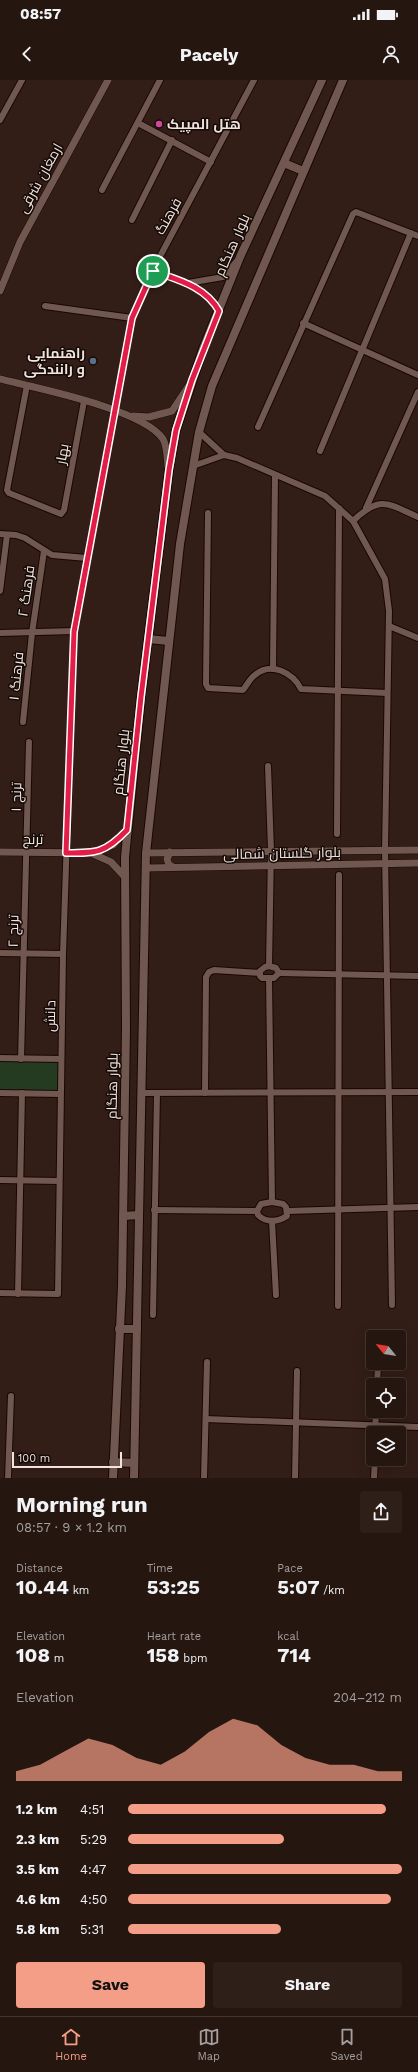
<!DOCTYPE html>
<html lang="en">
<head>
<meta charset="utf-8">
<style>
  :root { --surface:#261610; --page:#2e1f19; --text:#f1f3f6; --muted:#a49f9f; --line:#423530; --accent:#f49e87 }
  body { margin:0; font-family:"Work Sans",Cairo,sans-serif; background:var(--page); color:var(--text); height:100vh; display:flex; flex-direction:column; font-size:15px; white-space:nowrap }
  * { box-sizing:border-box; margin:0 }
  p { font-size:13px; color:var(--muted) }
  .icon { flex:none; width:22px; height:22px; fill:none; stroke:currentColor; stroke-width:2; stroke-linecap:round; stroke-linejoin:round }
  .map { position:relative; height:1398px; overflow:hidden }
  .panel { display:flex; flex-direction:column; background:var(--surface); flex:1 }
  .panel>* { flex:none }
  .needle { width:26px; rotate:300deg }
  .buttons { position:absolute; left:366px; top:1250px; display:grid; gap:8px }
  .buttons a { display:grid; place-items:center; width:40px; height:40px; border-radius:4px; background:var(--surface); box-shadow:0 4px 16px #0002,0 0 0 1px var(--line); font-size:20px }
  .scale { position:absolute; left:12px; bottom:10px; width:110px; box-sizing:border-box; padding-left:4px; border:2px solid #f1e3dd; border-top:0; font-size:11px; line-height:14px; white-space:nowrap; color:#f1e3dd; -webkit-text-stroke:3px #140a07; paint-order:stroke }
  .pin { position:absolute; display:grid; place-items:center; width:34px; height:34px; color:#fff; margin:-17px; border:2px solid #fff; border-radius:50%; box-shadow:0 1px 4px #0007 }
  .round { display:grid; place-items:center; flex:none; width:42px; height:42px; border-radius:4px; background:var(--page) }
  .summary { display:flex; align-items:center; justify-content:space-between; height:68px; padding:0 16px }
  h1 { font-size:22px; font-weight:700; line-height:30px }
  .stats { display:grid; grid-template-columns:repeat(3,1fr); gap:6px; height:68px; padding:4px 16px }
  .stats div { display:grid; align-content:center }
  .stats b { font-size:20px; font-weight:700 }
  .stats small { font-size:11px; font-weight:400 }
  .stats p { font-size:11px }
  .chart { height:112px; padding:8px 16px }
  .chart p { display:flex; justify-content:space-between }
  .chart svg { width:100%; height:72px; margin-top:4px; fill:var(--accent); opacity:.7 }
  .button { display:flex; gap:8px; margin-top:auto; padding:8px 16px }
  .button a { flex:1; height:46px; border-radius:4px; background:var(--accent); color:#111; font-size:16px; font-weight:700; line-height:46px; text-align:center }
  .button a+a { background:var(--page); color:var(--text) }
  ul { padding:0 16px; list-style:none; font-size:13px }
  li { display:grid; grid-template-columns:64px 48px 1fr; align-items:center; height:30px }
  li i { height:10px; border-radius:5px; background:var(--accent) }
  .status { display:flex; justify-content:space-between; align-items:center; height:28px; padding:0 20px; background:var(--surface); direction:ltr }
  .status svg { height:11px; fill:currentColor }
  header { display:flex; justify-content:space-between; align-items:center; height:52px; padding:0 16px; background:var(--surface); font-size:18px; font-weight:700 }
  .menu { display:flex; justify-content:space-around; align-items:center; height:56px; border-top:1px solid var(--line); background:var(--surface); font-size:11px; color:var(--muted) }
  .menu a { display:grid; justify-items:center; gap:2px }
  .menu .on { color:var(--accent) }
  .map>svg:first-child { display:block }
  .green { fill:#243b21 }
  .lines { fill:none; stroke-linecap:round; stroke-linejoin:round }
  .minor-casing { stroke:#190703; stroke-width:8 }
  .tertiary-casing { stroke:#190703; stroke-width:8 }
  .secondary-casing { stroke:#190703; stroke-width:10 }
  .minor { stroke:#70574f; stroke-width:6 }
  .tertiary { stroke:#70574f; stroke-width:7 }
  .secondary { stroke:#70574f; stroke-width:8 }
  .route-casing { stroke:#fff; stroke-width:8 }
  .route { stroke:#e11d48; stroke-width:5 }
  .hotel-dot { fill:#d1479c; stroke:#140a07; stroke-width:1.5 }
  .service-dot { fill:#5c6f8a; stroke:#140a07; stroke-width:1.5 }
  .labels { text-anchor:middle; stroke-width:3; stroke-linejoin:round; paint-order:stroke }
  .poi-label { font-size:14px; font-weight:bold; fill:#f1e3dd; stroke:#140a07; text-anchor:start }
  .street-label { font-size:14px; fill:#f1e3dd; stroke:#140a07 }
</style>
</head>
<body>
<div class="status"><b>08:57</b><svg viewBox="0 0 49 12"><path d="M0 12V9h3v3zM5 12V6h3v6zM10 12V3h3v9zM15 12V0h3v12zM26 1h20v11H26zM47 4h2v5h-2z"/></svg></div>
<header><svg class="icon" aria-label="back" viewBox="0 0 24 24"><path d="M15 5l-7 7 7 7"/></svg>Pacely<svg class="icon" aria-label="person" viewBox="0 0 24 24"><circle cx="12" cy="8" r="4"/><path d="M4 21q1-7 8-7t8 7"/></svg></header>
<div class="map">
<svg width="418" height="1398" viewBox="0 0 418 1398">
  <rect width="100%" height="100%" fill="#321e16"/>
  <polygon class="green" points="0,978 60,981 61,1010 0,1013"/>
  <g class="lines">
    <defs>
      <g id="minor">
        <polyline points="0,40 22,0"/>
        <polyline points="138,43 211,82"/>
        <polyline points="102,110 160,0"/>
        <polyline points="132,140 172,60"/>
        <path d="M153,191C178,200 205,206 219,231"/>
        <polyline points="188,203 223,197 236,182"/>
        <polyline points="45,226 132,238"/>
        <polyline points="303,243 418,295"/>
        <polyline points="27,305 7,410 9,413 61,434 64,430 84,321"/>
        <polyline points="258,347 353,134 356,132 418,156"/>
        <polyline points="199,352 224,375 237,378 325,416 353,441 385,499 389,531 385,770 392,1225"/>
        <polyline points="320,371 411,153"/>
        <polyline points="193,386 224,375"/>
        <polyline points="366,428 418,312"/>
        <path d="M208,433L206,604L208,608L243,610C247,605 250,598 255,595C271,581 293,593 301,609L387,613"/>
        <path d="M353,441C380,415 387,423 418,437"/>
        <polyline points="0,454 16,455 25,458 52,475 87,478"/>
        <polyline points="0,511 7,455"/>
        <polyline points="389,546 418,558"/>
        <polyline points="0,553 74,551"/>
        <polyline points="273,589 275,395"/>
        <polyline points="23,642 32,553 44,471"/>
        <polyline points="268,686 271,770 269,886"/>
        <polyline points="337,754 339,428"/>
        <polyline points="0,873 63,874"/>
        <polygon points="269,886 276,888 279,893 274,898 262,898 260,896 260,891 265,887"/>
        <polyline points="279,893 418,896"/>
        <polyline points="269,899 272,1122"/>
        <polyline points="0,978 61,979"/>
        <polyline points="21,979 29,662"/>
        <polyline points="0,1013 60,1014"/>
        <polyline points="142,1013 418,1012"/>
        <polyline points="205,1013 206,897 209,892 214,890 260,893"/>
        <polyline points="0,1100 59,1101"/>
        <path d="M272,1122L283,1124L286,1127L287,1136C278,1142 266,1143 258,1135L257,1131L261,1124Z"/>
        <polyline points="154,1130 257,1131"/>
        <polyline points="288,1131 418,1127"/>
        <polyline points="272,1141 276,1215"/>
        <polyline points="0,1213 58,1214 63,874 74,551 132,238 157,182 254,0"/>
        <polyline points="18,1214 22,1013"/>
        <polyline points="338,1226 339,795"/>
        <polyline points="153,1235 157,1013"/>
        <polyline points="377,1305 378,1286"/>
        <polyline points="206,1339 418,1347"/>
        <polyline points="375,1353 376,1331"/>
        <polyline points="8,1398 11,1316"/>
        <polyline points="204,1398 207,1282"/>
        <polyline points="295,1398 297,1291"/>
        <polyline points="374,1398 375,1379"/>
      </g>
      <g id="tertiary">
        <polyline points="0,211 20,162 108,0"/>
        <path d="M0,299C36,308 143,329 163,359C167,366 167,378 168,386"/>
        <polyline points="133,336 149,337 172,331 188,307"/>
        <polyline points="0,772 91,773 113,765 127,750"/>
        <polyline points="170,772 167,779 169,785 173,787"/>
        <polyline points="91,773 111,782 124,796"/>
        <polyline points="146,773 418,770"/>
        <polyline points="146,788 418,783"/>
      </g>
      <g id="secondary">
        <polyline points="284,83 303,91"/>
        <polyline points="148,559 169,561"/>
        <polyline points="123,1136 139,1135"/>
        <polyline points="119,1249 137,1249"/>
        <polyline points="113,1382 134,1383"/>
        <polyline points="113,1398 122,1206 126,948 125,777 141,617 169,390 176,350 203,269 240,177 322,0"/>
        <polyline points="134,1398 146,773 180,464 199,352 212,306 343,0"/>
      </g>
    </defs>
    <use href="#minor" class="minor-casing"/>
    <use href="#tertiary" class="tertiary-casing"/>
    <use href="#secondary" class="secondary-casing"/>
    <use href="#minor" class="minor"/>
    <use href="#tertiary" class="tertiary"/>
    <use href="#secondary" class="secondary"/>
  </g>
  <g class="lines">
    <defs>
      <path id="route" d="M153,191C178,200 205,206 219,231L192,300L176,350L169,390L141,617L127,750C105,773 97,773 66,773L74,552L132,238Z"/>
    </defs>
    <use href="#route" class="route-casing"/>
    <use href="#route" class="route"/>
  </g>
  <circle class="hotel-dot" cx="159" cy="44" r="4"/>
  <circle class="service-dot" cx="93" cy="281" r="4"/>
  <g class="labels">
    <g class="poi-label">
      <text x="167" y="49">هتل المپیک</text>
      <text x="85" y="278" text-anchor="end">راهنمایی<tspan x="85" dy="16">و رانندگی</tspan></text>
    </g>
    <g class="street-label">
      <text transform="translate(40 98) rotate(-61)" y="5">ارمغان شرقی</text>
      <text transform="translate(168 136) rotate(-61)" y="5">فرهنگ</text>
      <text transform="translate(232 165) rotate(-66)" y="5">بلوار هنگام</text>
      <text transform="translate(62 374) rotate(-80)" y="5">بهار</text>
      <text transform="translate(26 511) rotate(-82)" y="5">فرهنگ ۲</text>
      <text transform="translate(16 596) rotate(-84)" y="5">فرهنگ ۱</text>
      <text transform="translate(121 682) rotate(-84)" y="5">بلوار هنگام</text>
      <text transform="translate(16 717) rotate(-89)" y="5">ترنج ۱</text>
      <text transform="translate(33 759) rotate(1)" y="5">ترنج</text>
      <text transform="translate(282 773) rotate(-1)" y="5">بلوار گلستان شمالی</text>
      <text transform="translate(13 851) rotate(-89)" y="5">ترنج ۲</text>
      <text transform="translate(50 936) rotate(-89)" y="5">دانش</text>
      <text transform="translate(112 1006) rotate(-89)" y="5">بلوار هنگام</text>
    </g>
  </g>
</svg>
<div class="buttons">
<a><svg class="needle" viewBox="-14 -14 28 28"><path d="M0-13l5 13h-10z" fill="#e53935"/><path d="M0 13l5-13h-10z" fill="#a49f9f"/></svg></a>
<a><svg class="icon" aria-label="locate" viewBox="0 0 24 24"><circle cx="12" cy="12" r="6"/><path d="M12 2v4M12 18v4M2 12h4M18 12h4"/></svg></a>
<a><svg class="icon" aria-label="layers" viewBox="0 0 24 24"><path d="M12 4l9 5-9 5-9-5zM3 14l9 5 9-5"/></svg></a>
</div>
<div class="scale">100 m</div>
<div class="pin" style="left:153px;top:191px;background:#1e9e55"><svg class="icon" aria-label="arrive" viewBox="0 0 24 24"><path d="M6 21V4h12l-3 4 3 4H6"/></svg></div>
</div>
<section class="panel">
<div class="summary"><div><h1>Morning run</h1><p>08:57 · 9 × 1.2 km</p></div><a class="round"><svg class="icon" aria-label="share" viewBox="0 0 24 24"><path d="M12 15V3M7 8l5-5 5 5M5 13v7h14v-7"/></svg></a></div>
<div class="stats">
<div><p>Distance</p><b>10.44<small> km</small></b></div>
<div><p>Time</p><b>53:25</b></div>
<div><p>Pace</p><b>5:07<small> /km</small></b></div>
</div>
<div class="stats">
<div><p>Elevation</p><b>108<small> m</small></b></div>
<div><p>Heart rate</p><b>158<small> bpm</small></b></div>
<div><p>kcal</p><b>714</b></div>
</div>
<div class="chart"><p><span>Elevation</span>204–212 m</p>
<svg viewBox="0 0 160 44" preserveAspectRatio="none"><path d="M0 44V38L10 34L20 26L30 18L40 22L50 30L60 34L70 26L80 14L90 6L100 10L110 22L120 30L130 34L140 34L150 38L160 38V44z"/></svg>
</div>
<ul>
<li><b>1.2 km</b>4:51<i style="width:94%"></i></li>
<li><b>2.3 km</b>5:29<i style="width:57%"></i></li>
<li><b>3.5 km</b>4:47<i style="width:100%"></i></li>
<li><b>4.6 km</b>4:50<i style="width:96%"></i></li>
<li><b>5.8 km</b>5:31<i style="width:56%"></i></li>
</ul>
<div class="button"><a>Save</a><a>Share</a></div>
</section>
<nav class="menu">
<a class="on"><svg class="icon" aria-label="home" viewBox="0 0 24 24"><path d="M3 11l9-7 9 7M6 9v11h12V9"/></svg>Home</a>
<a><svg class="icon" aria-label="map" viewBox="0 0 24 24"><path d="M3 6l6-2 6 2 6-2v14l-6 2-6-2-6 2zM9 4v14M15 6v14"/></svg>Map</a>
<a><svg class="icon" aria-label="saved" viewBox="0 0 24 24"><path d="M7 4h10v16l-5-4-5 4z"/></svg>Saved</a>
</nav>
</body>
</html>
